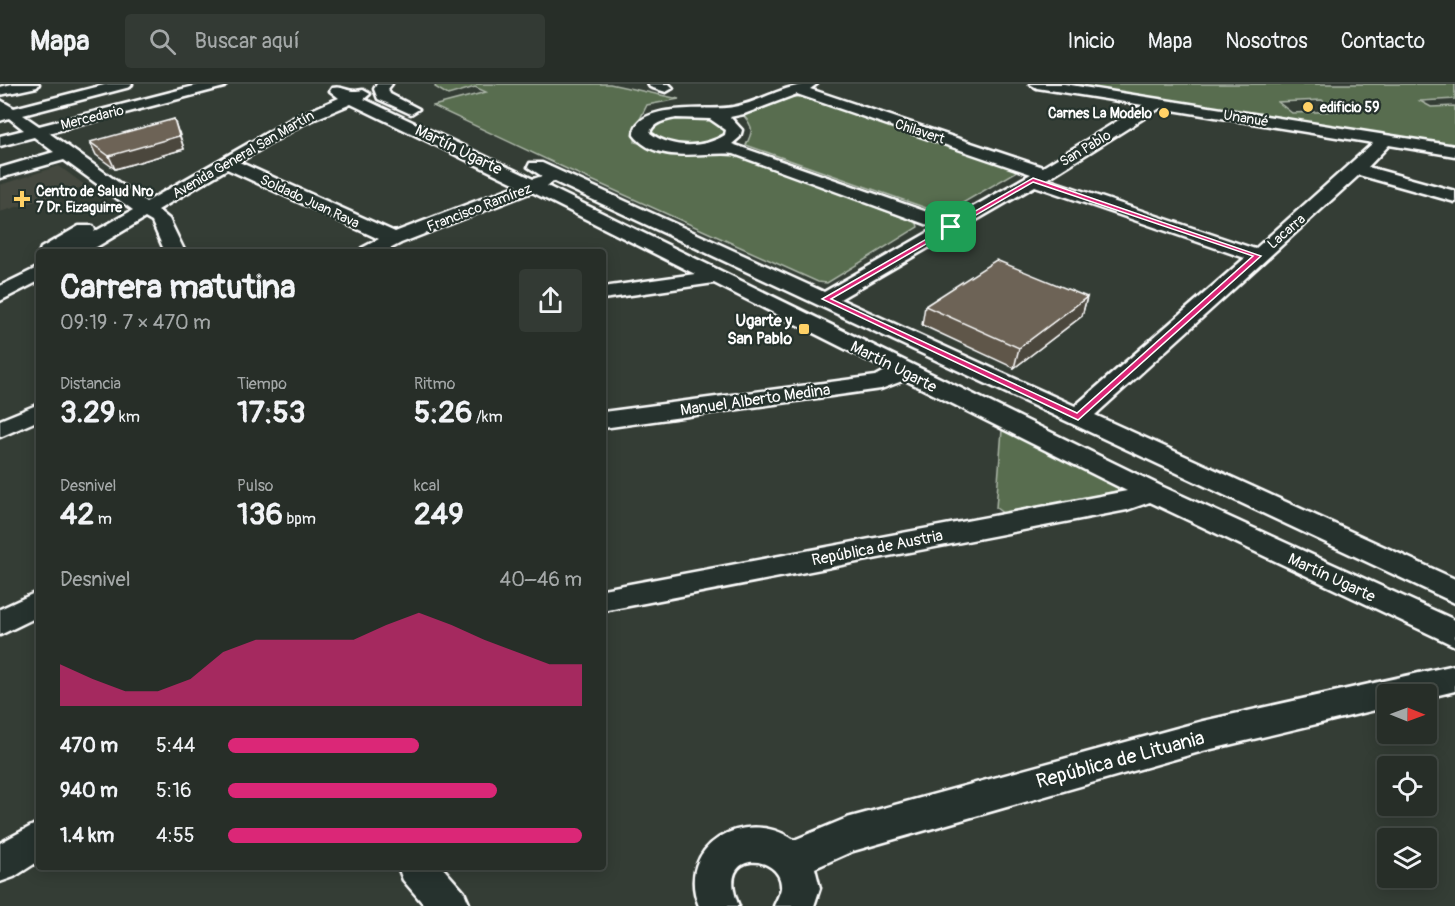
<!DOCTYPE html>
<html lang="es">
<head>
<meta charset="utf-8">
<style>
  :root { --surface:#272e28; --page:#333a34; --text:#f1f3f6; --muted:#a4a8a8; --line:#434a45; --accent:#db2777 }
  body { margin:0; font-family:Pangolin,sans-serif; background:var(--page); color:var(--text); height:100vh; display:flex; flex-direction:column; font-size:22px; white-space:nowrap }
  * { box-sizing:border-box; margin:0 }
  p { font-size:20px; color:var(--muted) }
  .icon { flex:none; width:33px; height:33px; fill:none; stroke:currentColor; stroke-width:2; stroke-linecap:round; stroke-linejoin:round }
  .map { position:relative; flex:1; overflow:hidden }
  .details { position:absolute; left:36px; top:165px; width:570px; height:621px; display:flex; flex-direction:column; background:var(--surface); border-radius:6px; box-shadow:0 3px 15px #0003,0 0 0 2px var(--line) }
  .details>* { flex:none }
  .needle { width:39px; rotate:91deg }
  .buttons { position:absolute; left:1377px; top:600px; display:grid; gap:12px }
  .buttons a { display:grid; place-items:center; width:60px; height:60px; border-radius:6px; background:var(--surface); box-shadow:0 3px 15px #0003,0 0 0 2px var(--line); font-size:30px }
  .pin { position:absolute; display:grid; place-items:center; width:51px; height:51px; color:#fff; margin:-26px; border-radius:12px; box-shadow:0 3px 9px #0006 }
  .round { display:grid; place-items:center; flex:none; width:63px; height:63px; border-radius:6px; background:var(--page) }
  .head { display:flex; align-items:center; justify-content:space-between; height:102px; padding:0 24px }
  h1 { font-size:33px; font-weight:800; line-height:45px }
  .metrics { display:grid; grid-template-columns:repeat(3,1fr); gap:9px; height:102px; padding:6px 24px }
  .metrics div { display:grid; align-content:center }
  .metrics b { font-size:30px; font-weight:800 }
  .metrics small { font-size:16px; font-weight:400 }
  .metrics p { font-size:16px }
  .chart { height:168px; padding:12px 24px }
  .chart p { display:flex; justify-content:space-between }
  .chart svg { width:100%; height:108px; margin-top:6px; fill:var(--accent); opacity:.7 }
  ul { padding:0 24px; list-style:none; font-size:20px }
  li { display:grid; grid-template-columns:96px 72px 1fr; align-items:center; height:45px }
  li i { height:15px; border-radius:8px; background:var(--accent) }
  header { display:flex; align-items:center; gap:36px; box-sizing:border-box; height:84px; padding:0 30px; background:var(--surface); border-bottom:2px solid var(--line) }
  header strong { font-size:28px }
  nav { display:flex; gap:33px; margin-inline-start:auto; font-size:21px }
  .search { width:420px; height:54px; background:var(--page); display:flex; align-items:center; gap:15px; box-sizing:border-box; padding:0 21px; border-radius:6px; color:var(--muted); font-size:22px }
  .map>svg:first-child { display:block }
  .built { fill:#45493f }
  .green { fill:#586d50; stroke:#acb6a8; stroke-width:1.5; fill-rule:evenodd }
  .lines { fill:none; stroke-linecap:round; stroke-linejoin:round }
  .minor-casing { stroke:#fff; stroke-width:5 }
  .minor { fill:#26332d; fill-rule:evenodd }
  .wall { fill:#5e564a; stroke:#fff; stroke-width:1.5 }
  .shaded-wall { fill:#4c463c; stroke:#fff; stroke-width:1.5 }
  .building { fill:#6d6456; stroke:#fff; stroke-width:1.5 }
  .route { fill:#db2777; stroke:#fff; stroke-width:1.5; fill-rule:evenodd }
  .poi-dot { fill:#ffd166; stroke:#26332d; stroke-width:2 }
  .labels { text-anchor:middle; stroke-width:4.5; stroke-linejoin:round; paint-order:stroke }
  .far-poi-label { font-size:14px; font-weight:bold; fill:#fff; stroke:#26332d; text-anchor:start }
  .far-street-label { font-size:14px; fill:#fff; stroke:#26332d }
  .street-label { font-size:16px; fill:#fff; stroke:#26332d }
  .poi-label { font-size:16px; font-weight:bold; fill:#fff; stroke:#26332d; text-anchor:end }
  .near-street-label { font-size:20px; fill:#fff; stroke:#26332d }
</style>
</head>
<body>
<header>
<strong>Mapa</strong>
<div class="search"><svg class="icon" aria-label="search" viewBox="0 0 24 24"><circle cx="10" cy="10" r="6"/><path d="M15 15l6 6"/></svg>Buscar aquí</div>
<nav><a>Inicio</a><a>Mapa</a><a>Nosotros</a><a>Contacto</a></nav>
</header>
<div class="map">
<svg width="1455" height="822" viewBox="0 0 1455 822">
  <rect width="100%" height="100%" fill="#343d35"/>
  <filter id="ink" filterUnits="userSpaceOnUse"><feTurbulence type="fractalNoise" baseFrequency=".0167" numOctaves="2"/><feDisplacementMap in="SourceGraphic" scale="12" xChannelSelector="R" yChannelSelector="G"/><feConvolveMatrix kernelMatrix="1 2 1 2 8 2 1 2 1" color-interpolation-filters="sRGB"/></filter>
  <g filter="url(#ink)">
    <polygon class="built" points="59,82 86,102 0,128 0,101"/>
    <g class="green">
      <polygon points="436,0 610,0 679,15 647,21 636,43 635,58 652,63 734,69 917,139 918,143 827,199 818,198 567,85 433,22 486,8 475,3 448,11 435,3"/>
      <path d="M1068,0H1455V15L1420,17L1431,23L1455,22V61ZM1322,16L1337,27L1292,29L1278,18Z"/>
      <path d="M792,13H804L1012,82L1016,88L949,127L932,126L746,61C753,47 754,44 744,32Z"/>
      <path d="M701,30L730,46C707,70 682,62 653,57L647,41L654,36Z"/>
      <polygon points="1002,346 1120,401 1120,406 1007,432 996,424"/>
    </g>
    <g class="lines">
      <defs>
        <g id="minor">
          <polygon points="12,0 39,0 37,3 0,11 0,3"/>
          <path d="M108,0H132L130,3L23,31L39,42L202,0H226L224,3L49,49L146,118L293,34L339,14L330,7L332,4C345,1 346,10 363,6L370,10L364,15L533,95L542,92L528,83L530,79H542L824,208L936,144L734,70C703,67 657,81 634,51C635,16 712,28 733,23C765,17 782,0 817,0L810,5L1043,83L1143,21L1037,4L1030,0H1064L1455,62V72L1389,61L1368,83L1455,107V118L1359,91L1095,331L1455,495V519L553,97L547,102L1161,402L1455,536V562L1150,418L1127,426L603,527V505L1127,407L905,296L881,305L603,344V328L876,292L887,286L714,199L603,215V203L695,190L532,108L401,159L384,168H359L362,164L379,155L227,85L158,126L169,135L185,168H165L152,138L145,134L88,168H64L66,166L39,169L41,164L79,142H93L95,146L94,148L133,126L64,76L0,94V84L54,68L34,53L0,62V52L24,46L9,34L0,37V16L14,24ZM797,10L1031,90L950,136L732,60L740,53L742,46L730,33L744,30ZM351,20L518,101L395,148L239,78L303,40ZM1160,24L1373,59L1255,165L1047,95ZM676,34L710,35L726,46L725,51C702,65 672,65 650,49C653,38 666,36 676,34ZM1035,102L1245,174L1075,322L840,215Z"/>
          <polygon points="377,0 392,0 388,5 390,10 419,25 411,30 378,15 374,5"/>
          <polygon points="648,0 669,0 673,4 666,8 650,3"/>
          <polygon points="39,183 39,197 0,217 0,202"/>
          <polygon points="39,320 39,336 0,353 0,336"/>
          <polygon points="39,507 39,532 0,551 0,525"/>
          <path d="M1455,581V607L1426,614V610H1388V623L1203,667L853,767L815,784L820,804L814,822H774C776,817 780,810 781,804C784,770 713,762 739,822H699C674,762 745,722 794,756L847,734L1203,637Z"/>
          <polygon points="39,738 39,777 14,793 0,798 0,759"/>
          <polygon points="398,783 442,783 464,808 470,822 425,822 403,796"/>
        </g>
      </defs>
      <use href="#minor" class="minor-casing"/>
      <use href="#minor" class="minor"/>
    </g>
    <g class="wall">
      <polygon points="179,48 184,65 115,85 96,71 90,58"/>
      <polygon points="1087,213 1082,232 1014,284 922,241 925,222"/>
    </g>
    <g class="shaded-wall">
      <polygon points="174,35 184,65 115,85 109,72"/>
      <polygon points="1087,213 1082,232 1014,284 1019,264"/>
    </g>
    <g class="building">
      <polygon points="174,35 179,52 109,72 90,58"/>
      <polygon points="996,176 1087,213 1019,264 925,222"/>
    </g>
  </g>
  <path class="route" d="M1033,94L1261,172L1078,336L822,215ZM1033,98L1253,172L1077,329L831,215Z"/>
  <g class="poi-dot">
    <circle cx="1308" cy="23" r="6"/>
    <circle cx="1164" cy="29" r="6"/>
    <path d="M19 106h6v6h6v6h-6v6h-6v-6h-6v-6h6z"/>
    <rect x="798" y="239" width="12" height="12" rx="3"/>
  </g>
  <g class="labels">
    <g class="far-poi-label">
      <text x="1320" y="28">edificio 59</text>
      <text x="1152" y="34" text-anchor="end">Carnes La Modelo</text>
      <text x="36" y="112">Centro de Salud Nro<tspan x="36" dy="16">7 Dr. Eizaguirre</tspan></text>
    </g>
    <g class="far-street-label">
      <text transform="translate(92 33) rotate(-14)" y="5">Mercedario</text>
      <text transform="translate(1246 34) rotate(9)" y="5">Unanué</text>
      <text transform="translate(920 47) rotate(18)" y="5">Chilavert</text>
      <text transform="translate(1085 64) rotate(-31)" y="5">San Pablo</text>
      <text transform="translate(243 70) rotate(-30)" y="5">Avenida General San Martín</text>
      <text transform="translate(310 117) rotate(25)" y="5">Soldado Juan Rava</text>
      <text transform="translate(479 123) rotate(-21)" y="5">Francisco Ramírez</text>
      <text transform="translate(1286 147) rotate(-41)" y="5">Lacarra</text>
    </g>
    <g class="street-label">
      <text transform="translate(459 65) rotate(26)" y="6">Martín Ugarte</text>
      <text transform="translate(894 282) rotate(27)" y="6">Martín Ugarte</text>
      <text transform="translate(755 315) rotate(-8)" y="6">Manuel Alberto Medina</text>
      <text transform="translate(877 463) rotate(-11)" y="6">República de Austria</text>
      <text transform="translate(1332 493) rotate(25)" y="6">Martín Ugarte</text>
    </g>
    <g class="poi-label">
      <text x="792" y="242">Ugarte y<tspan x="792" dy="18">San Pablo</tspan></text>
    </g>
    <g class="near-street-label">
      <text transform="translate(1120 675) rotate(-15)" y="7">República de Lituania</text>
    </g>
  </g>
</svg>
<div class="buttons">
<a><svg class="needle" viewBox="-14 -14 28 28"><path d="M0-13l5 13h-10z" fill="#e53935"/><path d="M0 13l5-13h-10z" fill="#a4a8a8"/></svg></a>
<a><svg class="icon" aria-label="locate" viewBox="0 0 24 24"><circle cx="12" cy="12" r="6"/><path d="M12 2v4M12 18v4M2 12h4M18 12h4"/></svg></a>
<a><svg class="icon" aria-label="layers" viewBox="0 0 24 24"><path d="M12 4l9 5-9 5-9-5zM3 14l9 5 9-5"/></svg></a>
</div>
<div class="pin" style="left:951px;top:143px;background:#1e9e55"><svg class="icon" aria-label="arrive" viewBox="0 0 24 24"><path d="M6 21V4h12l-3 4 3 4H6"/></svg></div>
<section class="details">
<div class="head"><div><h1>Carrera matutina</h1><p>09:19 · 7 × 470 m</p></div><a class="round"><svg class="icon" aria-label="share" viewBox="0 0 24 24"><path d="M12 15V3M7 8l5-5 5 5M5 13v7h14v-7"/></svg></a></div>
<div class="metrics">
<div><p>Distancia</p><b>3.29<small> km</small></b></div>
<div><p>Tiempo</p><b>17:53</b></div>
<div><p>Ritmo</p><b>5:26<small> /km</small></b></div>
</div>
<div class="metrics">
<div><p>Desnivel</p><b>42<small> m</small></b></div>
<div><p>Pulso</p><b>136<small> bpm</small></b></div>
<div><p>kcal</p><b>249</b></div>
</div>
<div class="chart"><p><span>Desnivel</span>40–46 m</p>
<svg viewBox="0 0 160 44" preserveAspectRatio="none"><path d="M0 44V27L10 33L20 38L30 38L40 33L50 22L60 17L70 17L80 17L90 17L100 11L110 6L120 11L130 17L140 22L150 27L160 27V44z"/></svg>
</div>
<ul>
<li><b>470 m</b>5:44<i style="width:54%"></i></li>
<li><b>940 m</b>5:16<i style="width:76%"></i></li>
<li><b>1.4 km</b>4:55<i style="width:100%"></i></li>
</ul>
</section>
</div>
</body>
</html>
